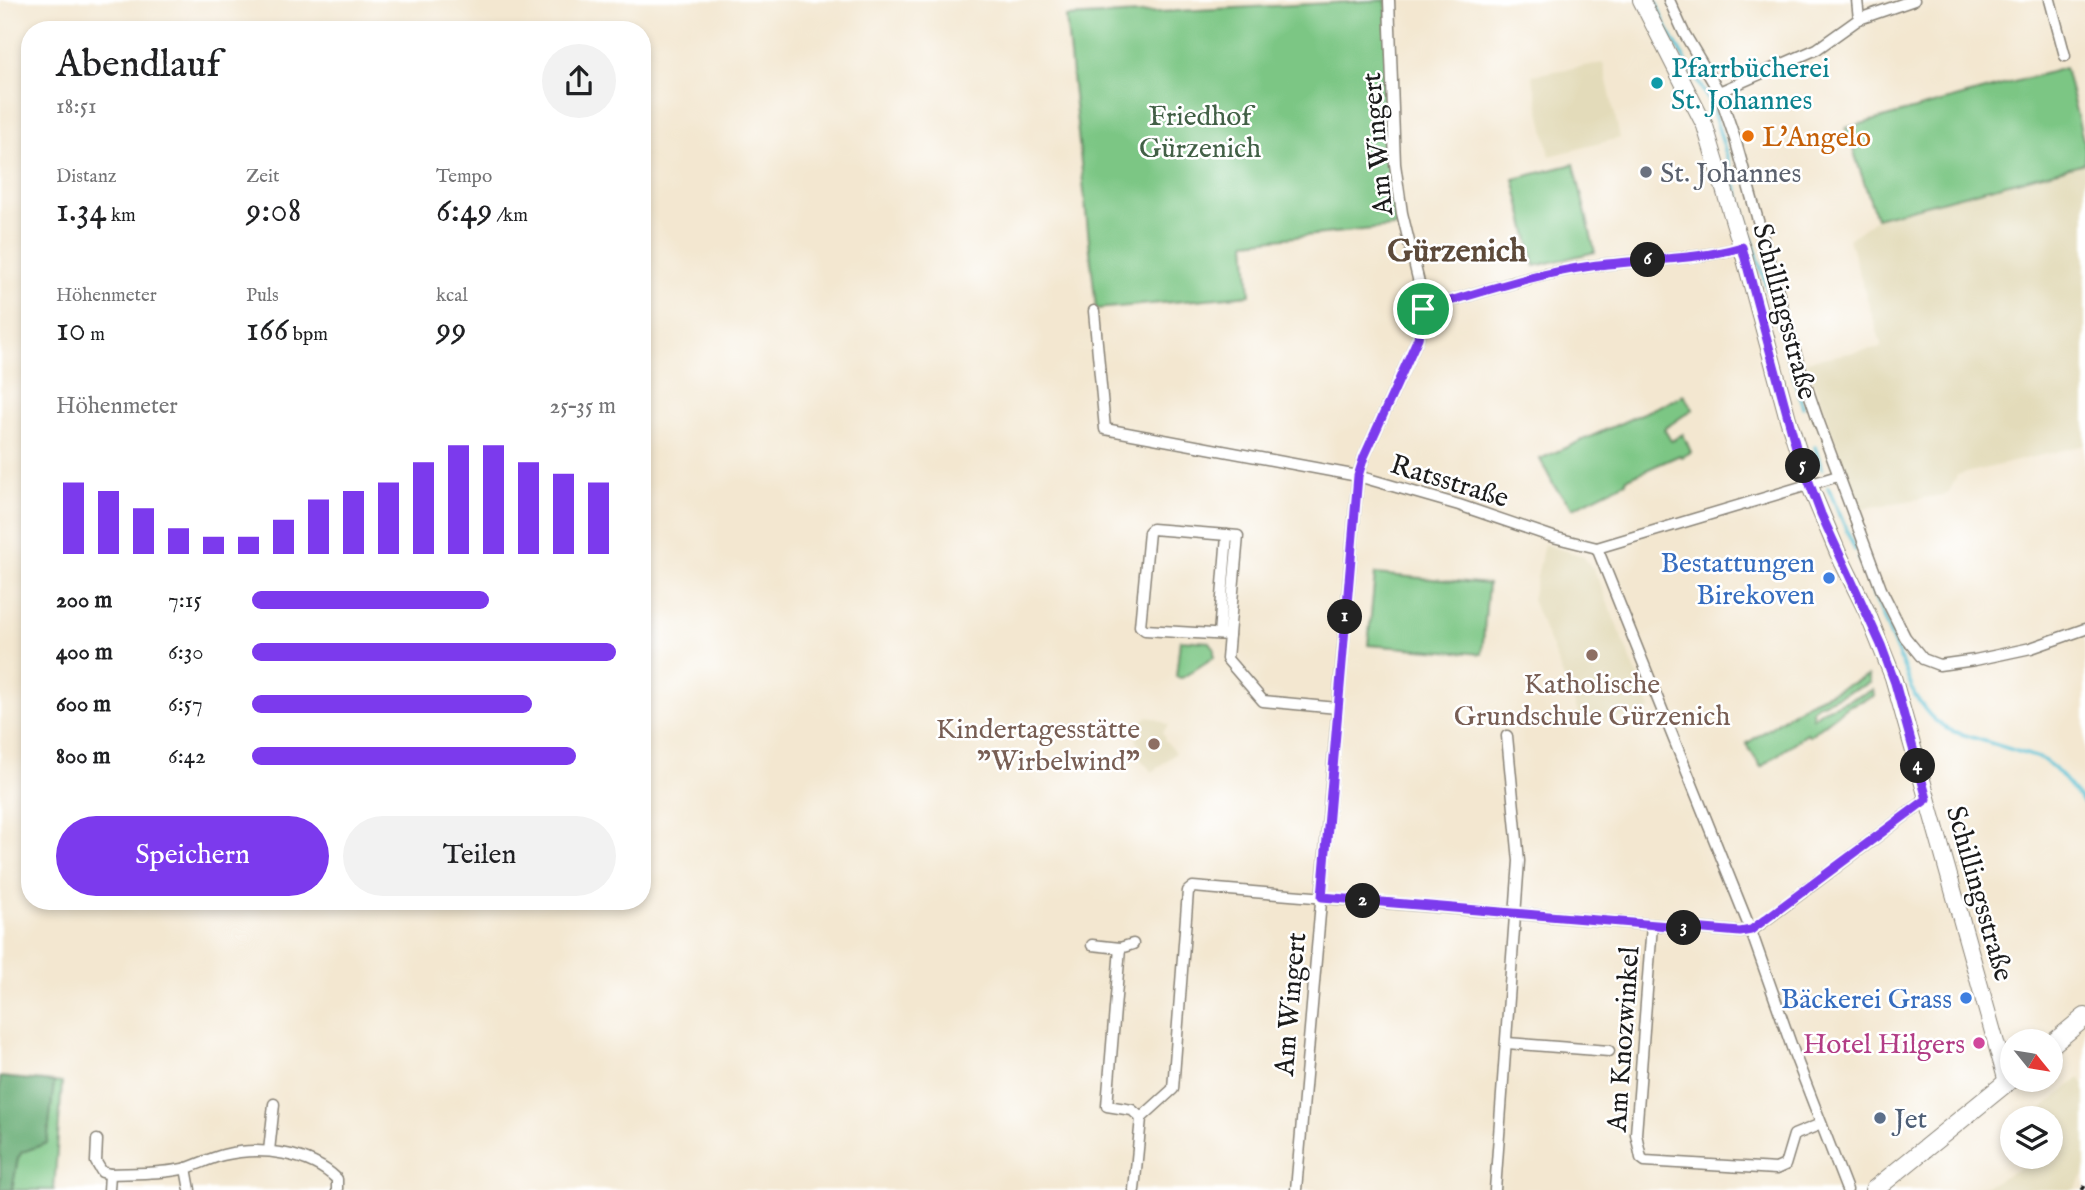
<!DOCTYPE html>
<html lang="de">
<head>
<meta charset="utf-8">
<style>
  :root { --surface:#fff; --page:#f2f2f2; --text:#202124; --muted:#757577; --accent:#7c3aed }
  body { margin:0; font-family:"IM FELL English",serif; background:var(--page); color:var(--text); height:100vh; display:flex; flex-direction:column; font-size:26px; white-space:nowrap }
  * { box-sizing:border-box; margin:0 }
  p { font-size:23px; color:var(--muted) }
  .icon { flex:none; width:38px; height:38px; fill:none; stroke:currentColor; stroke-width:2; stroke-linecap:round; stroke-linejoin:round }
  .map { position:relative; flex:1; overflow:hidden }
  .side { position:absolute; left:21px; top:21px; width:630px; height:889px; display:flex; flex-direction:column; background:var(--surface); border-radius:28px; box-shadow:0 4px 10px #0003 }
  .side>* { flex:none }
  .needle { width:46px; rotate:120deg }
  .fabs { position:absolute; left:2000px; top:1029px; display:grid; gap:14px }
  .fabs a { display:grid; place-items:center; width:63px; height:63px; border-radius:50%; background:var(--surface); box-shadow:0 4px 10px #0003; font-size:35px }
  .pin { position:absolute; display:grid; place-items:center; width:60px; height:60px; color:#fff; margin:-30px; border:4px solid #fff; border-radius:50%; box-shadow:0 2px 7px #0007 }
  .km { position:absolute; width:35px; height:35px; margin:-18px; border-radius:50%; background:#222; color:#fff; font-size:19px; line-height:35px; text-align:center }
  .round { display:grid; place-items:center; flex:none; width:74px; height:74px; border-radius:37px; background:var(--page) }
  .head { display:flex; align-items:center; justify-content:space-between; height:119px; padding:0 35px }
  h1 { font-size:38px; font-weight:600; line-height:52px }
  .figures { display:grid; grid-template-columns:repeat(3,1fr); gap:10px; height:119px; padding:7px 35px }
  .figures div { display:grid; align-content:center }
  .figures b { font-size:35px; font-weight:600 }
  .figures small { font-size:19px; font-weight:400 }
  .figures p { font-size:19px }
  .chart { height:196px; padding:14px 35px }
  .chart p { display:flex; justify-content:space-between }
  .chart svg { width:100%; height:126px; margin-top:7px; stroke:var(--accent); stroke-width:6 }
  .action { display:flex; gap:14px; margin-top:auto; padding:14px 35px }
  .action a { flex:1; height:80px; border-radius:42px; background:var(--accent); color:#fff; font-size:28px; font-weight:600; line-height:80px; text-align:center }
  .action a+a { background:var(--page); color:var(--text) }
  ul { padding:0 35px; list-style:none; font-size:23px }
  li { display:grid; grid-template-columns:112px 84px 1fr; align-items:center; height:52px }
  li i { height:18px; border-radius:9px; background:var(--accent) }
  .map>svg:first-child { display:block }
  .built { fill:#e3dbba }
  .green { fill:#7cc684; stroke:#4c7150; stroke-width:2 }
  .forest { fill:#65ab72; stroke:#406447; stroke-width:2 }
  .lines { fill:none; stroke-linecap:round; stroke-linejoin:round }
  .stream { stroke:#54bed0; stroke-width:3.5 }
  .street-casing { stroke:#888276; stroke-width:13 }
  .secondary-casing { stroke:#888276; stroke-width:18 }
  .primary-casing { stroke:#888276; stroke-width:20 }
  .street { stroke:#fff; stroke-width:10 }
  .secondary { stroke:#fff; stroke-width:16 }
  .primary { stroke:#fff; stroke-width:18 }
  .rail { stroke:#1c1c1c; stroke-width:3.5; stroke-dasharray:10 5; stroke-linecap:butt }
  .route-casing { stroke:#fff; stroke-width:14 }
  .route { stroke:#7c3aed; stroke-width:9 }
  .culture-dot { fill:#0f9aa8; stroke:#fff; stroke-width:2.5 }
  .food-dot { fill:#e8710a; stroke:#fff; stroke-width:2.5 }
  .worship-dot { fill:#6b7280; stroke:#fff; stroke-width:2.5 }
  .shop-dot { fill:#3f7fe0; stroke:#fff; stroke-width:2.5 }
  .education-dot { fill:#8d6e63; stroke:#fff; stroke-width:2.5 }
  .hotel-dot { fill:#d1479c; stroke:#fff; stroke-width:2.5 }
  .service-dot { fill:#5c6f8a; stroke:#fff; stroke-width:2.5 }
  .labels { text-anchor:middle; stroke-width:5; stroke-linejoin:round; paint-order:stroke }
  .culture-label { font-size:28px; fill:#0d838f; stroke:#fff; text-anchor:start }
  .park-label { font-size:28px; fill:#426046; stroke:#fff }
  .food-label { font-size:28px; fill:#c56008; stroke:#fff; text-anchor:start }
  .street-label { font-size:28px; fill:#1c1c1c; stroke:#fff }
  .worship-label { font-size:28px; fill:#5b616d; stroke:#fff; text-anchor:start }
  .shop-label { font-size:28px; fill:#366cbe; stroke:#fff; text-anchor:end }
  .education-label { font-size:28px; fill:#785e54; stroke:#fff }
  .hotel-label { font-size:28px; fill:#b23c85; stroke:#fff; text-anchor:end }
  .service-label { font-size:28px; fill:#4e5e75; stroke:#fff; text-anchor:start }
  .quarter-label { font-size:32px; font-weight:bold; fill:#5d4a3a; stroke:#fff }
</style>
</head>
<body>
<div class="map">
<svg width="2085" height="1190" viewBox="0 0 2085 1190">
  <rect width="100%" height="100%" fill="#fff"/>
  <filter id="ink" filterUnits="userSpaceOnUse"><feTurbulence type="fractalNoise" baseFrequency=".0143" numOctaves="2"/><feDisplacementMap in="SourceGraphic" scale="14" xChannelSelector="R" yChannelSelector="G"/><feConvolveMatrix kernelMatrix="1 2 1 2 8 2 1 2 1" color-interpolation-filters="sRGB"/></filter>
  <filter id="wash" filterUnits="userSpaceOnUse"><feTurbulence type="fractalNoise" baseFrequency=".00686" numOctaves="4" result="noise"/><feDisplacementMap in="SourceGraphic" scale="28" xChannelSelector="R" yChannelSelector="G"/><feGaussianBlur stdDeviation="1.57" result="paint"/><feColorMatrix in="noise" values="0 0 0 0 0 0 0 0 0 0 0 0 0 0 0 0 0 1.4 0 .05"/><feComposite in="paint" operator="in"/></filter>
  <g filter="url(#wash)">
    <rect width="100%" height="100%" fill="#f3e7d0"/>
    <g class="built">
      <polygon points="1603,63 1620,138 1550,156 1532,75"/>
      <polygon points="2085,163 2085,445 1957,475 1948,494 1860,509 1806,361 1882,347 1849,239 1876,219"/>
      <polygon points="1544,544 1583,556 1595,572 1651,709 1638,714 1638,717 1582,722 1532,600"/>
      <polygon points="1146,717 1154,718 1169,725 1162,732 1165,736 1164,739 1176,753 1152,772 1135,753 1142,748 1136,741 1138,726"/>
      <polygon points="2080,1078 2085,1084 2085,1173 2074,1190 1969,1190 1986,1186 2041,1157 2051,1157 2051,1118 2030,1118"/>
    </g>
    <g class="green">
      <polygon points="1386,0 1391,171 1401,226 1246,242 1250,295 1096,309 1066,17"/>
      <polygon points="2065,68 2085,147 2085,163 1876,218 1846,128"/>
      <polygon points="1574,164 1595,252 1535,266 1514,179"/>
      <polygon points="1684,395 1693,409 1664,429 1671,441 1683,434 1691,452 1682,457 1680,455 1626,479 1626,482 1573,508 1554,486 1540,459"/>
      <polygon points="1375,574 1488,584 1482,654 1368,645"/>
      <polygon points="1180,640 1210,642 1214,648 1214,657 1182,678 1176,677"/>
      <polygon points="1868,676 1870,683 1817,705 1812,710 1813,718 1823,710 1873,690 1874,696 1848,706 1809,736 1807,733 1761,767 1746,744 1807,703"/>
      <polygon points="54,1082 62,1083 54,1190 12,1190 18,1158 22,1152 47,1143"/>
    </g>
    <polygon class="forest" points="0,1077 54,1082 47,1143 22,1152 18,1158 12,1190 0,1190"/>
    <g class="lines">
      <g class="stream">
        <polyline points="1655,0 1667,29 1711,104 1803,407"/>
        <polyline points="1815,447 1822,469"/>
        <polyline points="1828,487 1855,550"/>
        <path d="M1859,558L1915,695C1925,711 1934,723 1952,731L2042,759L2054,768L2085,804"/>
      </g>
    </g>
  </g>
  <g filter="url(#ink)">
    <g class="lines">
      <defs>
        <g id="street">
          <polyline points="1669,0 1684,33 1719,92 1735,139 1796,355 1817,417 1881,589 1905,637 1923,659 1939,665 1975,660 2031,648 2085,629"/>
          <polyline points="1857,0 1859,19"/>
          <polyline points="2050,0 2065,56"/>
          <polyline points="1719,92 1817,49 1859,19 1914,0"/>
          <path d="M1423,309C1479,293 1533,274 1591,266C1641,259 1693,261 1742,247"/>
          <polyline points="1094,311 1105,429 1358,476 1459,505 1553,537 1597,548 1838,476"/>
          <polyline points="1227,535 1152,529 1149,532 1140,626 1145,630 1229,635 1227,659 1263,701 1337,708"/>
          <polyline points="1597,548 1751,931 1794,1053 1847,1190"/>
          <polyline points="1219,634 1227,535 1238,536 1229,635"/>
          <polyline points="1652,925 1636,1134 1641,1158 1645,1161 1776,1169 1785,1165 1794,1135 1821,1124"/>
          <polyline points="1092,945 1120,948 1133,944"/>
          <polyline points="1120,948 1107,1106 1132,1110 1141,1118"/>
          <polyline points="1507,1043 1609,1051"/>
          <path d="M97,1140L96,1162L102,1172L110,1174C135,1173 162,1174 187,1168C199,1164 211,1158 223,1155C260,1146 309,1152 337,1179V1190"/>
          <polyline points="269,1151 274,1104"/>
          <polyline points="186,1168 190,1190"/>
          <polyline points="109,1190 110,1174"/>
          <polyline points="1134,1190 1141,1118 1173,1089 1188,891 1193,887 1740,932 1751,931 1927,799"/>
          <polyline points="1296,1190 1358,476 1364,457 1418,338 1422,323 1422,295 1402,213 1395,164 1389,0"/>
          <polyline points="1495,1190 1519,861 1507,736"/>
        </g>
        <polyline id="secondary" points="1641,0 1705,126 1743,252 1788,419 1809,484 1838,553 1867,612 1893,677 2007,1082"/>
        <g id="primary">
          <polyline points="2051,1045 2085,1017"/>
          <polyline points="1874,1190 2012,1078"/>
        </g>
      </defs>
      <use href="#street" class="street-casing"/>
      <use href="#secondary" class="secondary-casing"/>
      <use href="#primary" class="primary-casing"/>
      <use href="#street" class="street"/>
      <use href="#secondary" class="secondary"/>
      <use href="#primary" class="primary"/>
      <polyline class="rail" points="2082,1190 2085,1186"/>
    </g>
  </g>
  <g class="lines" filter="url(#ink)">
    <defs>
      <path id="route" d="M1742,247L1796,447L1821,514L1881,645L1895,683L1927,799L1751,930L1740,932L1322,897L1358,476L1364,457L1418,338L1423,309C1479,293 1533,274 1591,266C1641,259 1693,261 1742,247Z"/>
    </defs>
    <use href="#route" class="route-casing"/>
    <use href="#route" class="route"/>
  </g>
  <circle class="culture-dot" cx="1657" cy="83" r="7"/>
  <circle class="food-dot" cx="1748" cy="136" r="7"/>
  <circle class="worship-dot" cx="1646" cy="172" r="7"/>
  <g class="shop-dot">
    <circle cx="1829" cy="578" r="7"/>
    <circle cx="1966" cy="998" r="7"/>
  </g>
  <g class="education-dot">
    <circle cx="1592" cy="655" r="7"/>
    <circle cx="1154" cy="744" r="7"/>
  </g>
  <circle class="hotel-dot" cx="1979" cy="1043" r="7"/>
  <circle class="service-dot" cx="1880" cy="1118" r="7"/>
  <g class="labels">
    <g class="culture-label">
      <text x="1671" y="77">Pfarrbücherei<tspan x="1671" dy="32">St. Johannes</tspan></text>
    </g>
    <g class="park-label">
      <text x="1200" y="125">Friedhof<tspan x="1200" dy="32">Gürzenich</tspan></text>
    </g>
    <g class="food-label">
      <text x="1762" y="146">L'Angelo</text>
    </g>
    <g class="street-label">
      <text transform="translate(1376 144) rotate(-95)" y="10">Am Wingert</text>
      <text transform="translate(1786 311) rotate(75)" y="10">Schillingsstraße</text>
      <text transform="translate(1450 480) rotate(17)" y="10">Ratsstraße</text>
      <text transform="translate(1981 893) rotate(74)" y="10">Schillingsstraße</text>
      <text transform="translate(1289 1004) rotate(-85)" y="10">Am Wingert</text>
      <text transform="translate(1622 1039) rotate(-86)" y="10">Am Knozwinkel</text>
    </g>
    <g class="worship-label">
      <text x="1660" y="182">St. Johannes</text>
    </g>
    <g class="shop-label">
      <text x="1815" y="572">Bestattungen<tspan x="1815" dy="32">Birekoven</tspan></text>
      <text x="1952" y="1008">Bäckerei Grass</text>
    </g>
    <g class="education-label">
      <text x="1592" y="693">Katholische<tspan x="1592" dy="32">Grundschule Gürzenich</tspan></text>
      <text x="1140" y="738" text-anchor="end">Kindertagesstätte<tspan x="1140" dy="32">"Wirbelwind"</tspan></text>
    </g>
    <g class="hotel-label">
      <text x="1965" y="1053">Hotel Hilgers</text>
    </g>
    <g class="service-label">
      <text x="1894" y="1128">Jet</text>
    </g>
    <g class="quarter-label">
      <text x="1457" y="261">Gürzenich</text>
    </g>
  </g>
</svg>
<div class="fabs">
<a><svg class="needle" viewBox="-14 -14 28 28"><path d="M0-13l5 13h-10z" fill="#e53935"/><path d="M0 13l5-13h-10z" fill="#757577"/></svg></a>
<a><svg class="icon" aria-label="layers" viewBox="0 0 24 24"><path d="M12 4l9 5-9 5-9-5zM3 14l9 5 9-5"/></svg></a>
</div>
<div class="pin" style="left:1423px;top:309px;background:#1e9e55"><svg class="icon" aria-label="arrive" viewBox="0 0 24 24"><path d="M6 21V4h12l-3 4 3 4H6"/></svg></div>
<b class="km" style="left:1345px;top:617px">1</b>
<b class="km" style="left:1363px;top:901px">2</b>
<b class="km" style="left:1684px;top:928px">3</b>
<b class="km" style="left:1918px;top:766px">4</b>
<b class="km" style="left:1803px;top:466px">5</b>
<b class="km" style="left:1648px;top:260px">6</b>
<section class="side">
<div class="head"><div><h1>Abendlauf</h1><p>18:51</p></div><a class="round"><svg class="icon" aria-label="share" viewBox="0 0 24 24"><path d="M12 15V3M7 8l5-5 5 5M5 13v7h14v-7"/></svg></a></div>
<div class="figures">
<div><p>Distanz</p><b>1.34<small> km</small></b></div>
<div><p>Zeit</p><b>9:08</b></div>
<div><p>Tempo</p><b>6:49<small> /km</small></b></div>
</div>
<div class="figures">
<div><p>Höhenmeter</p><b>10<small> m</small></b></div>
<div><p>Puls</p><b>166<small> bpm</small></b></div>
<div><p>kcal</p><b>99</b></div>
</div>
<div class="chart"><p><span>Höhenmeter</span>25–35 m</p>
<svg viewBox="0 0 160 44" preserveAspectRatio="none"><path d="M5 44V19M15 44V22M25 44V28M35 44V35M45 44V38M55 44V38M65 44V32M75 44V25M85 44V22M95 44V19M105 44V12M115 44V6M125 44V6M135 44V12M145 44V16M155 44V19"/></svg>
</div>
<ul>
<li><b>200 m</b>7:15<i style="width:65%"></i></li>
<li><b>400 m</b>6:30<i style="width:100%"></i></li>
<li><b>600 m</b>6:57<i style="width:77%"></i></li>
<li><b>800 m</b>6:42<i style="width:89%"></i></li>
</ul>
<div class="action"><a>Speichern</a><a>Teilen</a></div>
</section>
</div>
</body>
</html>
